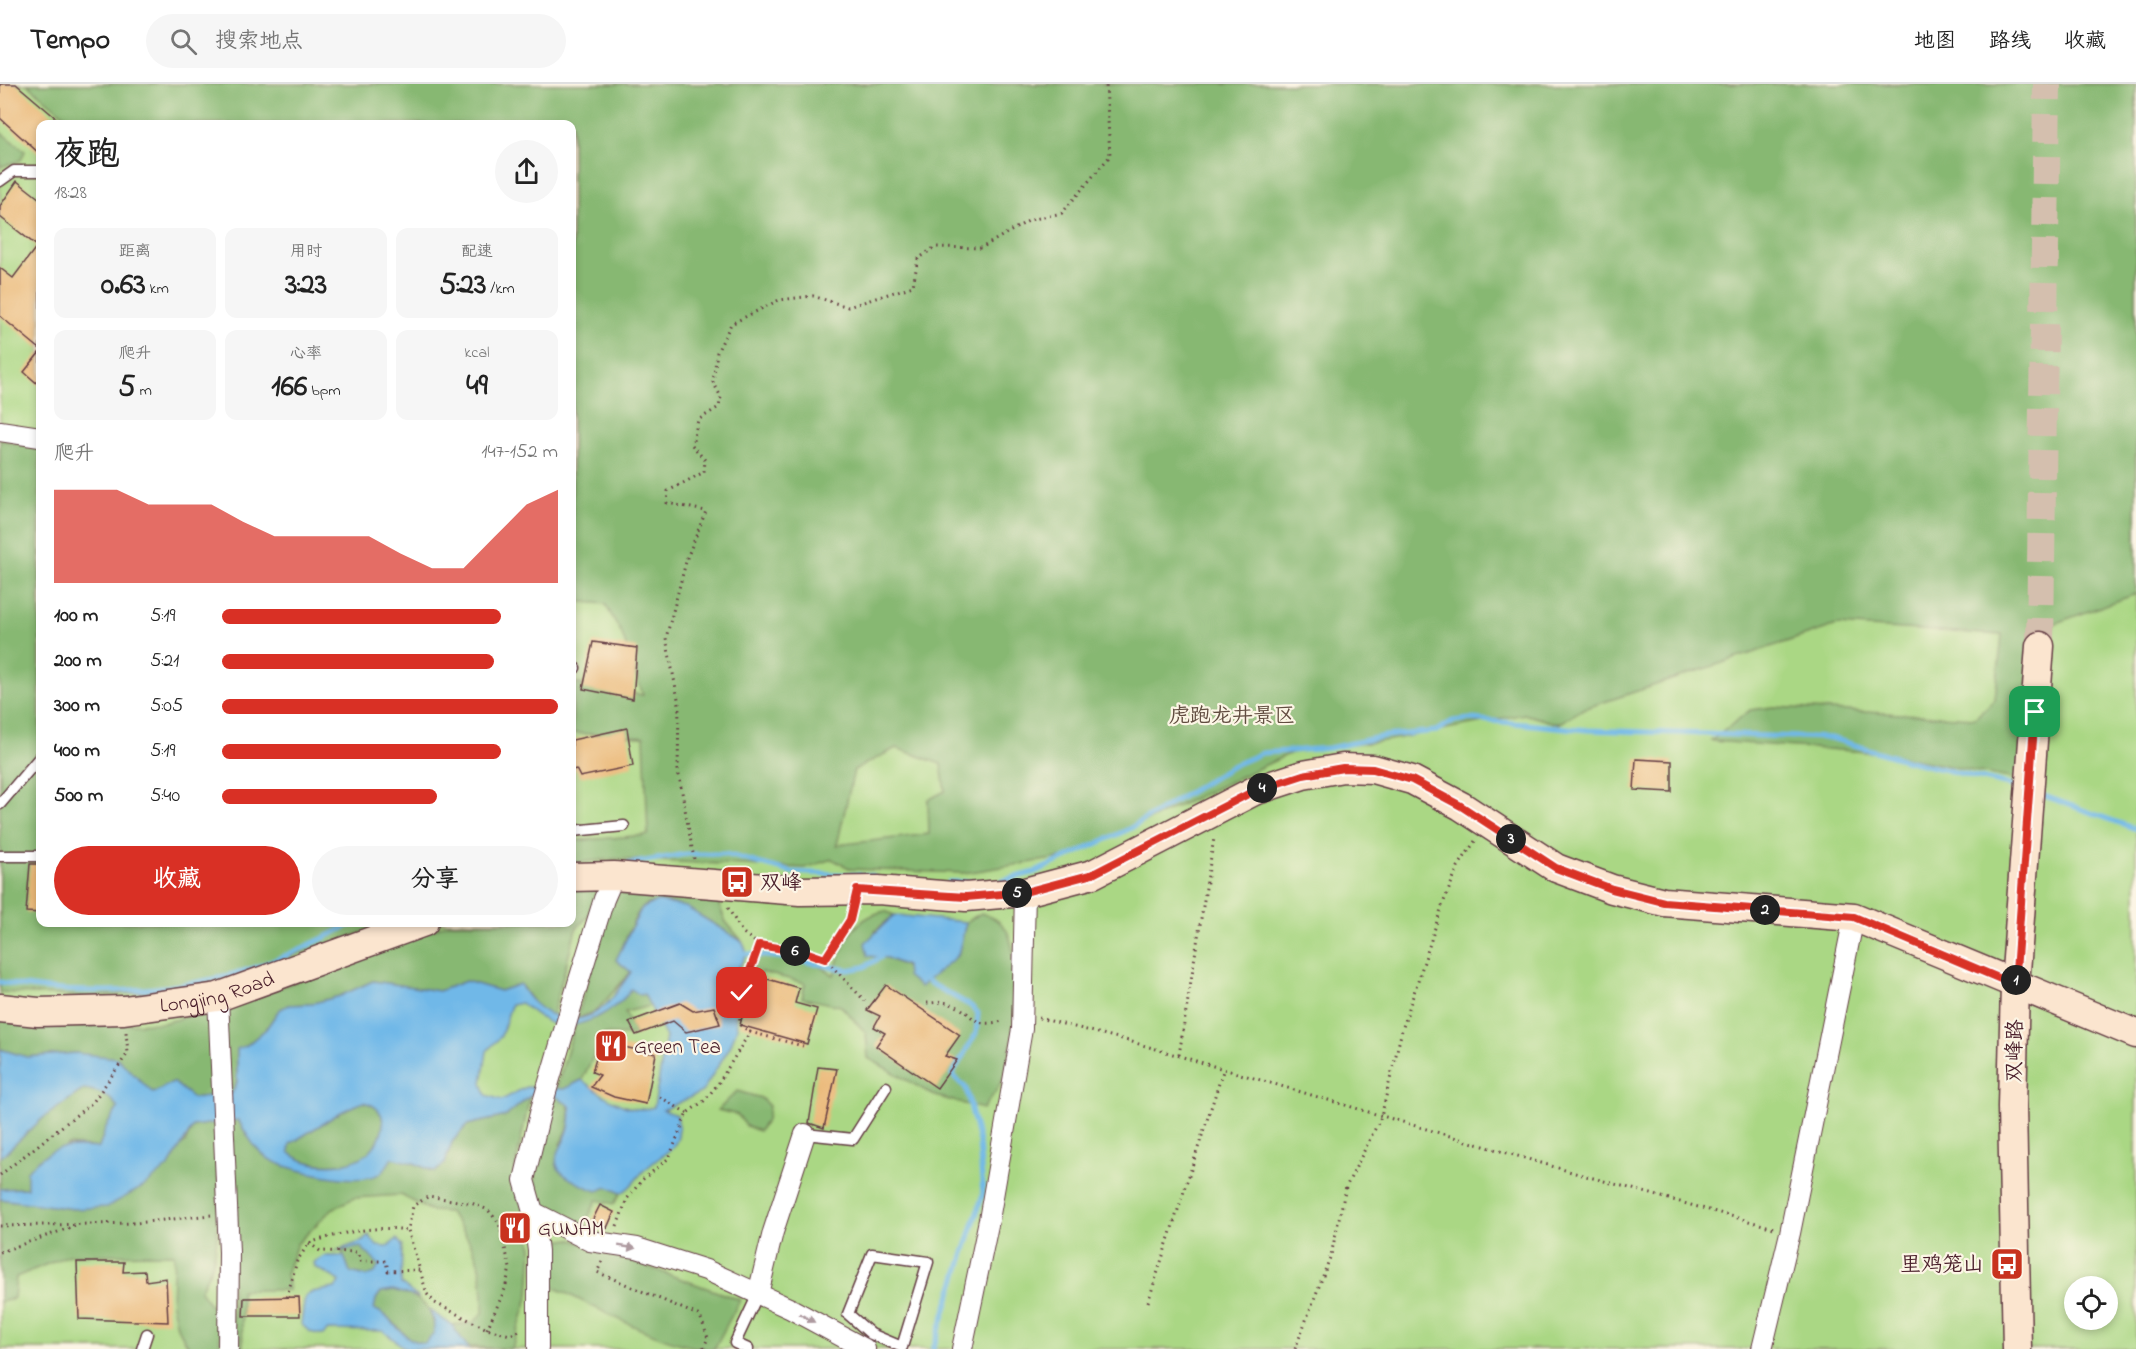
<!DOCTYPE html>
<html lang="zh">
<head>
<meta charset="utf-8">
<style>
  :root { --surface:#fff; --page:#f6f6f6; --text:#222; --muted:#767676; --line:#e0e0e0; --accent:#d93025 }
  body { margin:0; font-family:"Indie Flower","LXGW WenKai TC",sans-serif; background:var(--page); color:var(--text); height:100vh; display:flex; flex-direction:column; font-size:22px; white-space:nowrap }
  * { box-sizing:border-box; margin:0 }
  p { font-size:20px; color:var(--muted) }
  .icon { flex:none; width:33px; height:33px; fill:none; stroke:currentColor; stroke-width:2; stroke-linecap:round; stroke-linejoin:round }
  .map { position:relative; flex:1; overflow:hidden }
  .side { position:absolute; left:36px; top:36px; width:540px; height:807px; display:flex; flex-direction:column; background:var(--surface); border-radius:12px; box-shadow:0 3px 9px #0003 }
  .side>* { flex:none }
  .fabs { position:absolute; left:2064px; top:1192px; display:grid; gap:12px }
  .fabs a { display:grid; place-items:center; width:54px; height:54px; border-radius:50%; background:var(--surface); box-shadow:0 3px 9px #0003; font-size:30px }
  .pin { position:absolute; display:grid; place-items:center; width:51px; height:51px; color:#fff; margin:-26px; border-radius:12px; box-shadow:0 3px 9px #0006 }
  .km { position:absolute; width:30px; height:30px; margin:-15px; border-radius:50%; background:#222; color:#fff; font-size:16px; line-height:30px; text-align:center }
  .round { display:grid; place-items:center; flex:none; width:63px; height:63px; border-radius:32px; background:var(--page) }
  .head { display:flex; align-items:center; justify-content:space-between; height:102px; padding:0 18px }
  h1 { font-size:33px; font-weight:800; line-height:45px }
  .metrics { display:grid; grid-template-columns:repeat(3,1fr); gap:9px; height:102px; padding:6px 18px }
  .metrics div { display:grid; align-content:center; border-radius:12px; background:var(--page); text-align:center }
  .metrics b { font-size:30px; font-weight:800 }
  .metrics small { font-size:16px; font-weight:400 }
  .metrics p { font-size:16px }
  .chart { height:168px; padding:12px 18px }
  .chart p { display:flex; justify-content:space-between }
  .chart svg { width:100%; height:108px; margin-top:6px; fill:var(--accent); opacity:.7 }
  .cta { display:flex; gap:12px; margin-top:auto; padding:12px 18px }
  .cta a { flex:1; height:69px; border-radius:36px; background:var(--accent); color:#fff; font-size:24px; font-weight:800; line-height:69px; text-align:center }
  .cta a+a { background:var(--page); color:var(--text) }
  ul { padding:0 18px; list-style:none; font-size:20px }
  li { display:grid; grid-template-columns:96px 72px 1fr; align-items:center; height:45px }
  li i { height:15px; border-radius:8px; background:var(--accent) }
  header { display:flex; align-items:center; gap:36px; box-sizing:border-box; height:84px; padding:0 30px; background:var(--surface); border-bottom:2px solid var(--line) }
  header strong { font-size:28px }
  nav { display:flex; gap:33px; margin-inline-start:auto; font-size:21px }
  .search { width:420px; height:54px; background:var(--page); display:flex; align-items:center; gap:15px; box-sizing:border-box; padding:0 21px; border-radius:33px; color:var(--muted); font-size:22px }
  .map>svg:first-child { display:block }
  .green { fill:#aad784; stroke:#7a7b58; stroke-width:1.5; fill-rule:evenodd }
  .forest { fill:#87b872; stroke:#686c4e; stroke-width:1.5; fill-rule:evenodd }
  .water { fill:#70b8e8; stroke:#5d6c8a; stroke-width:1.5; fill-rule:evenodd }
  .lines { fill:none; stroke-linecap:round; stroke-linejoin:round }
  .stream { stroke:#70b8e8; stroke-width:5 }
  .building { fill:#eab877 }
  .secondary-tunnel { stroke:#d4bfae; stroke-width:28; stroke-dasharray:28 14; stroke-linecap:butt }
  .lane-casing { stroke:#643d44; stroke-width:13 }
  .street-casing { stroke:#643d44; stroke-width:22 }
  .secondary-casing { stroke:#643d44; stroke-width:31 }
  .path { stroke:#643d44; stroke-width:3; stroke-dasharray:1.5 4.5; stroke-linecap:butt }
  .lane { stroke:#fff; stroke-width:10 }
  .street { stroke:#fff; stroke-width:20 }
  .secondary { stroke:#fbe5cf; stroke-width:28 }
  .oneway { fill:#ae9aa0 }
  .route-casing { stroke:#fff; stroke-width:12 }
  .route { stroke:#d93025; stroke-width:8 }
  .labels { text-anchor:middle; stroke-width:4.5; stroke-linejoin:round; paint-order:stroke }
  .park-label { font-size:21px; fill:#624d41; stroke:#fcf5e5 }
  .poi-label { font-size:21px; fill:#4a1f2b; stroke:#fcf5e5; text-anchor:start }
  .street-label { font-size:21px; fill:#4a1f2b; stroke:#fcf5e5 }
</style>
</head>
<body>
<header>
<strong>Tempo</strong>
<div class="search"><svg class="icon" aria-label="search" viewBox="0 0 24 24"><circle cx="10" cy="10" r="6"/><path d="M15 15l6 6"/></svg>搜索地点</div>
<nav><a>地图</a><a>路线</a><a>收藏</a></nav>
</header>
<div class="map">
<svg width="2136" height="1265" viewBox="0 0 2136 1265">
  <rect width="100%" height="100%" fill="#fcf5e5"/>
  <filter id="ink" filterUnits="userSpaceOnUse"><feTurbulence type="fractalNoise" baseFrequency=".0167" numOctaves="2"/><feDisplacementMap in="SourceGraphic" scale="12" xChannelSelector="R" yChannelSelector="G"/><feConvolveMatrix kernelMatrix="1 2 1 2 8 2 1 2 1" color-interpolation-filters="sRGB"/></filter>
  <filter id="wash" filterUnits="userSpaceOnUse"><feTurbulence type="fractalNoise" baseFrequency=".008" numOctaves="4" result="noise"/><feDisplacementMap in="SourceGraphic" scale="24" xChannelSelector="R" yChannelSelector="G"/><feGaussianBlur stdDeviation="1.35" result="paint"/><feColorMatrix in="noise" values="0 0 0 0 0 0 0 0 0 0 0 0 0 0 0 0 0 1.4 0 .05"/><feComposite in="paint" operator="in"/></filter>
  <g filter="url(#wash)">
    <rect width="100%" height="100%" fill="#f7e7cf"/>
    <path class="green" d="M0,0H2136V1265H0ZM40,40H572V838H40ZM2074,1203H2108V1236H2074Z"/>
    <g class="forest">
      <path d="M27,0H2136V510L2053,540L2036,655L2019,696L1882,669L1711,657L1750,626L1773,623L1975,634L1995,615L2002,551L1837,541L1583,625L1558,640L1524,630L1389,656L1291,669L1072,772L964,789L851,785L832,775L805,784L614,775L572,779V757L648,751L644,653L572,649V599L643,611L622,550L605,520L572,517V40H75ZM896,664L941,680L945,707L928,716L929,750L837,761L854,686Z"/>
      <polygon points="0,48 25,67 21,76 0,83"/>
      <polygon points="0,356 40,365 40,838 370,838 372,845 200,904 87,913 0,908"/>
      <polygon points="601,801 589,831 576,845 552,933 534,920 520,900 500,907 466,897 439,907 373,897 340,912 310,920 288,921 279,926 266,945 247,961 237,966 237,998 233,1009 193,1014 173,998 153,1009 138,996 76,969 27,973 0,965 0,935 82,941 163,939 236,920 450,839 572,838 572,804"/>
      <path d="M615,804L713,806L726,838L743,858C720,845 665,801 641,825C635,830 622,866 616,876L631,888L596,927L579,934L583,938L631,905L645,910L651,922L625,928L636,951L604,950L582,996L564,1005C571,1028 574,1040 560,1060L608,1103L621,1109L614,1120L597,1116L584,1141C548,1129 534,1122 534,1081Z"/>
      <path d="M885,827L894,831L875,847L887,874L906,883L958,872L966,838L981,829C991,833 1001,836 1007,847C1022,878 1015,961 1003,994C999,1005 989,1016 983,1025L935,1012L868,974L866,949L841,922L802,914L805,899L761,888L753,912L742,909L759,861L814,879L834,891C841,860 853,834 885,827Z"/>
      <path d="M84,1005C98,1007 110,1011 118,1024L106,1043L99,1064L68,1061L27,1104L0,1105V1074L43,1034Z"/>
      <polygon points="737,1007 761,1014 769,1022 767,1036 759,1047 746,1042 738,1031 718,1026"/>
      <path d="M530,1012L515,1085L532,1164L529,1210L512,1265L466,1263L452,1241L473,1239L483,1229C484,1184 478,1164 449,1128L431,1127L401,1111L354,1114L332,1125L297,1160L286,1190L289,1206H241L243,1265H233L229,1037L238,1036L251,1057L315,1089L338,1093H364L381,1089L392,1074L414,1079L435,1088L445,1079L452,1058L467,1041L506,1032Z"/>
      <path d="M363,1018C391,1024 386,1052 369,1068C351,1085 307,1084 289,1068L290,1060L341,1028Z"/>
      <path d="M215,1039C217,1084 223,1133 213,1178C210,1188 204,1198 200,1207L220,1234V1265H190L177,1243L172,1220L174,1170L69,1171L16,1193L14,1214L0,1218V1115L74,1125L185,1059L193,1042Z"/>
      <path d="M570,1155L740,1216L714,1265C667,1265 597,1223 553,1203L547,1185L549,1165L557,1157Z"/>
      <polygon points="363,1157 379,1181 375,1190 367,1192 350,1188 342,1168"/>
      <path d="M393,1206C417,1210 435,1223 434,1249L425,1259C408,1258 405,1250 394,1239C388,1234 381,1230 374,1225L376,1215L381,1208Z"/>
    </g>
    <g class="water">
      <path d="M656,817L686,823L743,858L747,870L729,900L728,915L735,928L737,944L730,963L702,1008L663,1026L677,1031C684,1065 669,1064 648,1083C637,1091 634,1103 621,1109L608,1103L597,1107C520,1078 577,1069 570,1022L552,1010L530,1012L506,1032L467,1041L452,1058L445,1079L435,1088L414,1079L392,1074C389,1078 385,1086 381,1089C361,1103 289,1087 269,1075C255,1067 246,1049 238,1036L193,1042L169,1082L143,1103L107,1123L74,1125L0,1115V1105L27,1104V1087C51,1061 65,1061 99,1064L106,1043L118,1024C110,1011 98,1007 84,1005L43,1034L0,1074V965L27,973L76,969L117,974L153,1009L173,998L193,1014L232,1009L237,998V965L247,961L266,945L279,926L288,921L310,920L340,912L373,897L439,907L466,897L500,907L520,900C535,930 572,947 601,925C613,916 622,900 631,888L616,876L641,825ZM631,905L640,911L644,910L666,953L654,1023C628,1032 601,1010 582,996L564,1005L526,1003L502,1016L486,1011L482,999L487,967L501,952L511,921L521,919C530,926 541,936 552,940C578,948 618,926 631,905ZM363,1018C391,1024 386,1052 369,1068C351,1085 307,1085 289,1068L290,1060L341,1028Z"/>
      <polygon points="894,831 966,838 958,871 920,903 907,892 906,882 887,874 868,872 865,859"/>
      <path d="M369,1151L377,1162L387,1163L397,1155L402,1161L401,1200L419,1214L393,1206L381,1208L376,1215L374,1225C395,1233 401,1258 425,1259L434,1249V1237L429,1226L452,1241L469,1265H406L383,1247L328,1246L323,1251L310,1248L301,1240L305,1213L312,1208L335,1204L340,1197L315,1183L314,1178L324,1172H344L350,1188L367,1192L375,1189L379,1181L361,1163L333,1168L363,1157Z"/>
    </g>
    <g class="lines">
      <g class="stream">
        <polyline points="2039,710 2136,745"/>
        <polyline points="628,780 686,770 725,770 791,788 873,792"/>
        <polyline points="1002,797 1035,788 1129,745 1234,681 1262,669 1329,664 1385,652 1436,647 1453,637 1471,635 1588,646 1831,654 1905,676 2021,704"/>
        <polyline points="949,798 981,798"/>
        <polyline points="747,870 787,874 848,886 864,883 881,873"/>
        <path d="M0,898C72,913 166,909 237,889C274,879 321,856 355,838"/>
        <polyline points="928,898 971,922 978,929 976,949 952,991 966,1004 979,1058 983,1110 933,1265"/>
      </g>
    </g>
    <g id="blocks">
      <g class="building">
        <polygon points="0,0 16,0 63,40 40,40 40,70 0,34"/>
        <polygon points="17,97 40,115 40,265 0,232 0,184 13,194 37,162 0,133 0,122"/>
        <polygon points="40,268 40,302 24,288"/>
        <polygon points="593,558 637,564 633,615 583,605"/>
        <polygon points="627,644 633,682 580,693 576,685 572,686 572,656"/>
        <polygon points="1636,675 1672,677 1672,708 1634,706"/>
        <polygon points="40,780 40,829 26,828 30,780"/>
        <polygon points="764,894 799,904 795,919 817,925 807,960 740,941 746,918 757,921"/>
        <polygon points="886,901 960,951 945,972 957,976 937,1004 876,962 885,949 874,943 880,932 867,926"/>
        <polygon points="680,919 693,927 714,923 720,940 686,948 673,937 636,951 629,938"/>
        <polygon points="601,958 656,970 646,1020 614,1013 591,1003 600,991 592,988"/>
        <polygon points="818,983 837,985 824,1044 809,1039"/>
        <polygon points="600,1121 614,1128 607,1144 592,1137"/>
        <polygon points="77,1178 124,1178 123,1188 145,1187 146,1197 166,1194 168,1238 79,1235"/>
        <polygon points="299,1213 300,1232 243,1232 244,1214"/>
      </g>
    </g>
  </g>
  <g filter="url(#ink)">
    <use href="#blocks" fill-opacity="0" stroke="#643d44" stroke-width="1.5"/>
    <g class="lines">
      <polyline class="secondary-tunnel" points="2040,562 2047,0"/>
      <defs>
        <g id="lane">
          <polyline points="0,97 14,87 40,87"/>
          <polyline points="572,584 575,584"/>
          <polyline points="0,720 40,673"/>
          <polyline points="572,747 624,742"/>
          <polyline points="0,772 40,772"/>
          <polyline points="805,1050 853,1055 886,1003"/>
          <polygon points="872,1170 928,1178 902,1263 871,1250 848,1230"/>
          <polyline points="142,1265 147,1250"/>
          <polyline points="748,1265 735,1259 758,1210"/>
        </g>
        <g id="street">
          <polyline points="0,347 40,353"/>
          <polyline points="218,913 229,1168 228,1265"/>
          <polyline points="533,1128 590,1157 637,1164 706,1186 791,1225 865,1265"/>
          <polyline points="758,1210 773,1148 805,1050"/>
          <polyline points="538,1265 538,1167 533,1128 524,1096 541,1025 579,896 604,815 614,792"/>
          <polyline points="962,1265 989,1136 1022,945 1025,808"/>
          <polyline points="1762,1265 1790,1149 1854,833"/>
        </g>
        <g id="secondary">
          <polyline points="572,793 614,792 800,807 878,806 966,813 1025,808 1093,790 1254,707 1303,691 1343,684 1373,685 1412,696 1461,722 1556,784 1612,805 1664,818 1854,833 2136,950"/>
          <path id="s1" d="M0,924L38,928L124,926L218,913L424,838"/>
          <polyline points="2017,1265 2012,1023 2015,901 2040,562"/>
        </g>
      </defs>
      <use href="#lane" class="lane-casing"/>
      <use href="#street" class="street-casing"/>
      <use href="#secondary" class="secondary-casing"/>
      <g class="path">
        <polyline points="694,775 678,686 679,620 666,554 687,474 706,427 667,419 668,407 704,388 705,376 692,361 698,336 719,323 721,313 713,298 717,268 731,240 779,216 813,212 848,223 913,202 918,175 935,163 981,164 1030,136 1062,129 1110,72 1106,0"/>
        <polyline points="728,824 742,848 759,861 808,869 825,875 865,917"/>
        <polyline points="825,875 851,830"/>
        <polyline points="739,917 740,941 750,948"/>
        <path d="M927,919C934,919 944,917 951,920C977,929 968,945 1003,937"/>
        <polyline points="717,932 739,917 759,861"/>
        <polyline points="1039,934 1122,955 1575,1089 1774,1144"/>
        <polyline points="1179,971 1214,754"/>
        <polyline points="660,1013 687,1029"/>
        <polyline points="0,1091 93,1018 128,969 126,948"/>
        <polyline points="0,1142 136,1139 211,1131"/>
        <polyline points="617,1142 627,1115 642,1096 669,1074 687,1029 704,1017 718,1000 750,948 803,962"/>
        <polyline points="309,1159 320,1167 357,1168 360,1177 386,1177 388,1187 420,1186"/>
        <polyline points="0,1168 75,1142"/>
        <polyline points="602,1178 597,1188 700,1232 708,1254 703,1265"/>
        <path d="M287,1213L297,1177L309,1159C340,1149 376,1141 408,1146"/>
        <polyline points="1148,1218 1224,984"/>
        <polyline points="487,1245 505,1205 510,1184 499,1139 488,1126 474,1120 429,1112 413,1122 408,1146 427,1210 435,1219 487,1245 510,1251 519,1247"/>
        <polyline points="1295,1265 1331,1171 1346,1103 1381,1033 1402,946 1442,822 1458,783 1475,757"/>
      </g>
      <use href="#lane" class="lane"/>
      <use href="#street" class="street"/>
      <use href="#secondary" class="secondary"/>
    </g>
    <defs><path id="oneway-solid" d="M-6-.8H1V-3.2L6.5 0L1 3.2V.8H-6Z" transform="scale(1.5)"/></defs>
    <g class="oneway">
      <use href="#oneway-solid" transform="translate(627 1163) rotate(9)"/>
      <use href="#oneway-solid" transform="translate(807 1234) rotate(29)"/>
    </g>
  </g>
  <g class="lines" filter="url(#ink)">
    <defs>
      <polyline id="route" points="742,909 759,861 808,869 825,875 850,836 857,806 966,813 1025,808 1093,790 1254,707 1303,691 1343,684 1373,685 1412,696 1461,722 1556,784 1612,805 1664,818 1854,833 2015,901 2035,628"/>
    </defs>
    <use href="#route" class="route-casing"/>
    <use href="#route" class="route"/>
  </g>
  <defs>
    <symbol id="bus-square" viewBox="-11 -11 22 22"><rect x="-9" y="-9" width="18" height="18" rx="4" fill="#c8321e" stroke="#fcf5e5"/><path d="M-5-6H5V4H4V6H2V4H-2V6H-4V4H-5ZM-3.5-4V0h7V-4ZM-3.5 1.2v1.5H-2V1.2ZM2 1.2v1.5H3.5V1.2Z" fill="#fff"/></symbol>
    <symbol id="restaurant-square" viewBox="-11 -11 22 22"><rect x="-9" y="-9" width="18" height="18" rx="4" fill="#c8321e" stroke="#fcf5e5"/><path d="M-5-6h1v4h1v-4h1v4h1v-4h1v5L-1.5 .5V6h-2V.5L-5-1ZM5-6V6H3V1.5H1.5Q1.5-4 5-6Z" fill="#fff"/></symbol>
  </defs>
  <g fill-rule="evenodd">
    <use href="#bus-square" x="718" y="779" width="38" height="38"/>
    <use href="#restaurant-square" x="592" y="943" width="38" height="38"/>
    <use href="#restaurant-square" x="496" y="1125" width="38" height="38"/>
    <use href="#bus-square" x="1988" y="1161" width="38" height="38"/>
  </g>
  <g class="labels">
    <g class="park-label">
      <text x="1232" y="638">虎跑龙井景区</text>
    </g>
    <g class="poi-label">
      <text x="760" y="805">双峰</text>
      <text x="634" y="969">Green Tea</text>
      <text x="538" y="1151">GUNAM</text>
      <text x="1984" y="1187" text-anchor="end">里鸡笼山</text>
    </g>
    <g class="street-label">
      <text dy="7" stroke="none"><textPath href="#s1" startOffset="219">Longjing Road</textPath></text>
      <text transform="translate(2014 967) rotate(-89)" y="7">双峰路</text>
    </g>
  </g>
</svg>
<div class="fabs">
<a><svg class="icon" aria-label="locate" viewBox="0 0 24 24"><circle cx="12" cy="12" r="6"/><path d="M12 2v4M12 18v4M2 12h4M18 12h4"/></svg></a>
</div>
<div class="pin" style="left:2035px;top:628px;background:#1e9e55"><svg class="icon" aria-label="arrive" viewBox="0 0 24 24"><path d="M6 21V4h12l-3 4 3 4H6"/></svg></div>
<div class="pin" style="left:742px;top:909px;background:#d93025"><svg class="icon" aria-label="check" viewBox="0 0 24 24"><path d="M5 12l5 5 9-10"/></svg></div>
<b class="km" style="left:2016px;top:896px">1</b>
<b class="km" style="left:1765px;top:826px">2</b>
<b class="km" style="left:1511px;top:755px">3</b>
<b class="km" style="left:1262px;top:704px">4</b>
<b class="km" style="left:1017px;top:809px">5</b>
<b class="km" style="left:795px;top:867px">6</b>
<section class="side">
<div class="head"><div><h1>夜跑</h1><p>18:28</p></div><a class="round"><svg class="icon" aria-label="share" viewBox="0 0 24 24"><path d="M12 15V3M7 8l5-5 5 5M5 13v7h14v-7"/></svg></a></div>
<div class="metrics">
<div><p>距离</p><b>0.63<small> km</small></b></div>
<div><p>用时</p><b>3:23</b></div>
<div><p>配速</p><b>5:23<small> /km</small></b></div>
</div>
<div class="metrics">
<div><p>爬升</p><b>5<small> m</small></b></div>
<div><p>心率</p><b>166<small> bpm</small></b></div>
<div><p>kcal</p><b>49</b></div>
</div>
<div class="chart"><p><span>爬升</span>147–152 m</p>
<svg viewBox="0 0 160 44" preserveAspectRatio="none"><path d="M0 44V6L10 6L20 6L30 12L40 12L50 12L60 19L70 25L80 25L90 25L100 25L110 32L120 38L130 38L140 25L150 12L160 6V44z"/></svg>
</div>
<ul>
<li><b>100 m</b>5:19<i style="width:83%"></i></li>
<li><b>200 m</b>5:21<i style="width:81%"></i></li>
<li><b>300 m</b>5:05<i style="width:100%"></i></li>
<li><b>400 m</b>5:19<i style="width:83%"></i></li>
<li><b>500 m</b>5:40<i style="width:64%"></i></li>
</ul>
<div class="cta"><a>收藏</a><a>分享</a></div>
</section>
</div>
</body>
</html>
